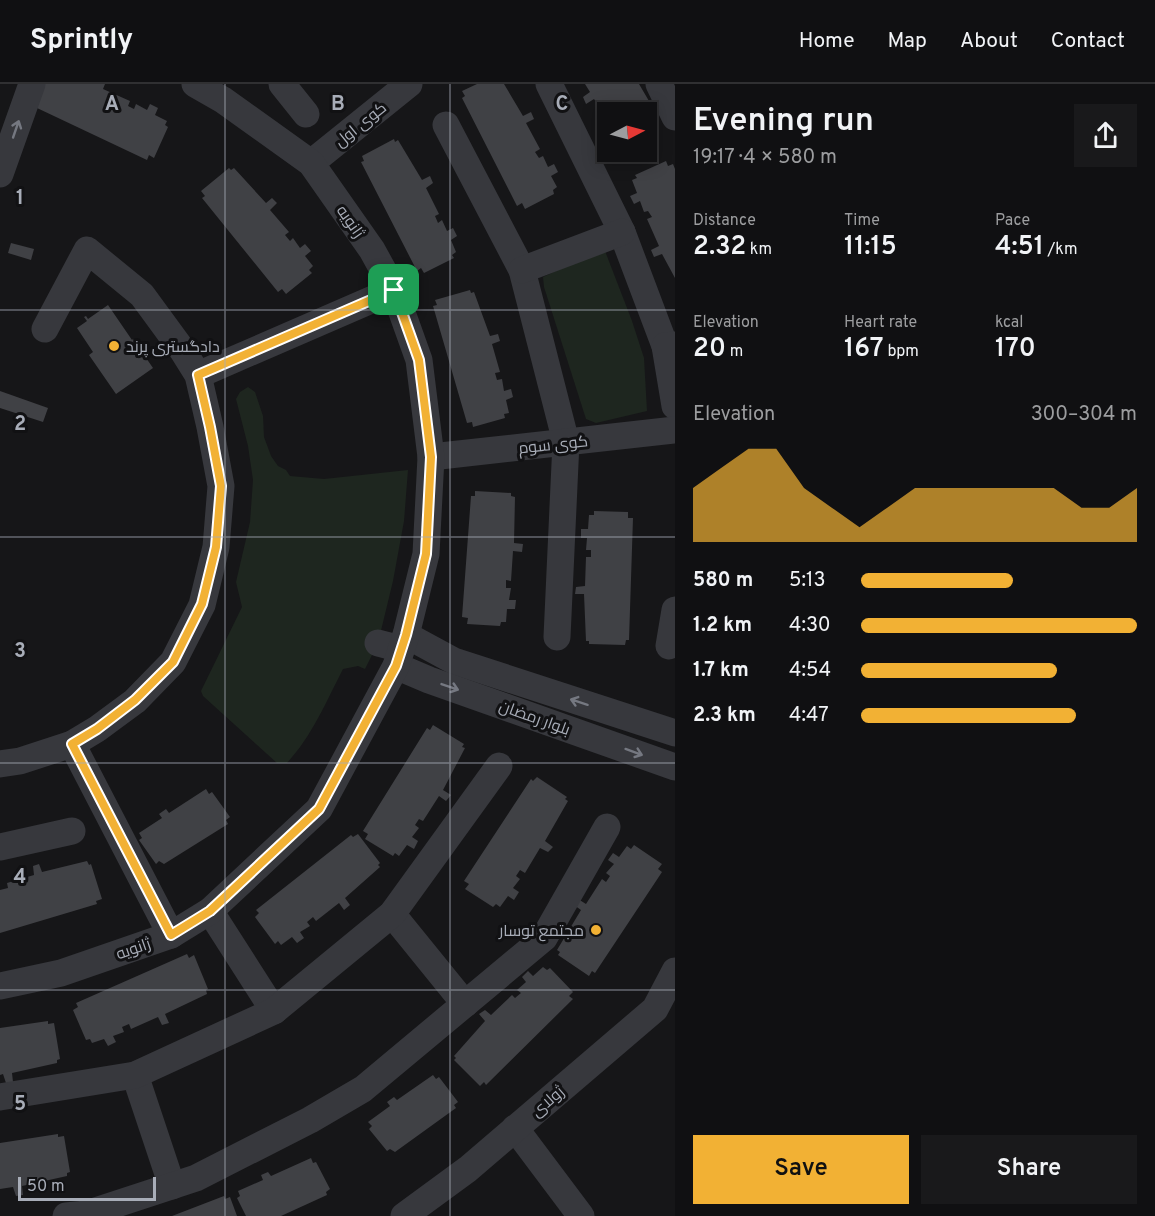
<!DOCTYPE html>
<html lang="en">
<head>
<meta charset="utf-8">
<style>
  :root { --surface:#101012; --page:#19191b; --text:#f1f3f6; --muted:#9c9d9f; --line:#303032; --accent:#f2b134 }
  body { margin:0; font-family:Overpass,Cairo,sans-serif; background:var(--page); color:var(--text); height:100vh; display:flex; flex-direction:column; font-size:22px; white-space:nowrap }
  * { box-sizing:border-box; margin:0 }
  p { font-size:20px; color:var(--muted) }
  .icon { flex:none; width:33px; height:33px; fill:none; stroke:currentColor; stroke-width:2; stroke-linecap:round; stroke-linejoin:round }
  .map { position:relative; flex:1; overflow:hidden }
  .details { display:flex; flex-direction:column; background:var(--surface); width:480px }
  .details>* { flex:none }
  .needle { width:39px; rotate:84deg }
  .buttons { position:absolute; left:597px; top:18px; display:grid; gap:12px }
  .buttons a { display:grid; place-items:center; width:60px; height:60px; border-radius:0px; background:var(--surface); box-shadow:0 3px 15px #0003,0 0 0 2px var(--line); font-size:30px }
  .scale { position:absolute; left:18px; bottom:15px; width:138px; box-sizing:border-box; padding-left:6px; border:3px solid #a8adb8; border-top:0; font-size:16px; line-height:21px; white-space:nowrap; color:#a8adb8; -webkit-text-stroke:4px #111113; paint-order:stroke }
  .pin { position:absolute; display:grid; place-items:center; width:51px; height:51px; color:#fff; margin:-26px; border-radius:12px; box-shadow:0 3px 9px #0006 }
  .round { display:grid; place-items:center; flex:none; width:63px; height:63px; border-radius:0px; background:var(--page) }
  .overview { display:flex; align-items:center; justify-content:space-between; height:102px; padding:0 18px }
  h1 { font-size:33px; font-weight:600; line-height:45px }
  .stats { display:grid; grid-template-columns:repeat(3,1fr); gap:9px; height:102px; padding:6px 18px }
  .stats div { display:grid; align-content:center }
  .stats b { font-size:26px; font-weight:600 }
  .stats small { font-size:16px; font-weight:400 }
  .stats p { font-size:16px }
  .chart { height:168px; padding:12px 18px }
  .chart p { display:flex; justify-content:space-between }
  .chart svg { width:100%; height:108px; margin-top:6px; fill:var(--accent); opacity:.7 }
  .button { display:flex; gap:12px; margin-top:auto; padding:12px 18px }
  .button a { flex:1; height:69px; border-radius:0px; background:var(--accent); color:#111; font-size:24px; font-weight:600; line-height:69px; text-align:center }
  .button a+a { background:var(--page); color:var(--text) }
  ul { padding:0 18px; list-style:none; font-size:20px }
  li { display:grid; grid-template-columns:96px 72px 1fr; align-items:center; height:45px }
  li i { height:15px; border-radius:8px; background:var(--accent) }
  header { display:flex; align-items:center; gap:36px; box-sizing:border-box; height:84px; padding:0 30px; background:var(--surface); border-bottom:2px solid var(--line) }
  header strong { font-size:28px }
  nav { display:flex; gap:33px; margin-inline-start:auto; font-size:21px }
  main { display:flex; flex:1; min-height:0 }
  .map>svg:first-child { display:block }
  .green { fill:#1e261f }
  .building { fill:#404145 }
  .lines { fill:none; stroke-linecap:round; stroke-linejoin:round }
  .minor { stroke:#37383d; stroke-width:27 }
  .oneway { stroke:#757881 }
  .route-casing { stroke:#fff; stroke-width:12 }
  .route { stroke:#f2b134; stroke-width:8 }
  .grid { fill:none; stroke:#a8adb8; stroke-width:1.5; stroke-opacity:0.55 }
  .poi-dot { fill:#f2b134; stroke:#111113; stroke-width:2 }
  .labels { text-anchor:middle; stroke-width:6; stroke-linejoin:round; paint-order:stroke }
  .street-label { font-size:16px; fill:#a8adb8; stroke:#111113 }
  .poi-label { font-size:16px; fill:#a8adb8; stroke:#111113; text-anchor:start }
  .grid-label { font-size:20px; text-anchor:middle; font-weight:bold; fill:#a8adb8; stroke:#111113; stroke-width:6; stroke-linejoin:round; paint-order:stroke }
</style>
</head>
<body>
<header>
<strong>Sprintly</strong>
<nav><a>Home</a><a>Map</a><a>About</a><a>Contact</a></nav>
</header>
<main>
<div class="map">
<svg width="675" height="1132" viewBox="0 0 675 1132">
  <rect width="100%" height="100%" fill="#161618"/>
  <g class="green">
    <polygon points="605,167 632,237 644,274 647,327 596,339 586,335 544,203 543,193 565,183"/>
    <path d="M248,303L255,308L263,332L264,353L271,372L278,382L286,386L290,392L324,395L408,386L404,437L393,497L378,559L365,585L358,582L343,585C326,618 312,652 287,679H277L203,612L201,607L242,523L236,498L250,438L253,396L248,362L236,315L240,308Z"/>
  </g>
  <g class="building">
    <polygon points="42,0 105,0 103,5 130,17 128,22 134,25 136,20 147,26 150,20 158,24 155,31 167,37 165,41 168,43 154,74 149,71 147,76 37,24"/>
    <polygon points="477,0 504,0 523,32 531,28 534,35 526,39 540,65 535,68 539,74 543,72 548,83 554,80 558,88 551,92 557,103 553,106 554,110 525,125 522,119 517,122 462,14 465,12 462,7"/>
    <polygon points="585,0 639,0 656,29 653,30 656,35 646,41 646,28 608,28 608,35 594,15 586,20 583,13 590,8"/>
    <polygon points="394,55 395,58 398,56 422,96 430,92 433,99 426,104 439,130 435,132 438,139 442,136 447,147 453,144 457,152 451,156 456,168 452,171 454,174 424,189 421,184 417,187 361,78 364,77 362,72"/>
    <polygon points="666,77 668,82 673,80 675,85 675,194 662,170 654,173 651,166 659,162 647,135 652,133 648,127 644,128 640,117 634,120 630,112 637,109 632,96 637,94 635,91"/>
    <polygon points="229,84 231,86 234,84 266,119 272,114 277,119 270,126 289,148 285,151 290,157 293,154 300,164 305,160 311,167 305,172 313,182 309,186 312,189 286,210 282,205 278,208 202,114 205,112 201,107"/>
    <polygon points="11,159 34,165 31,176 8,169"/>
    <polygon points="470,206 471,209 474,208 490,252 498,250 500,257 492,260 500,288 495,289 497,296 502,295 504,307 511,305 513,313 506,316 509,329 504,330 505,334 473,343 472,338 467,339 433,222 437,221 435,216"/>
    <polygon points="108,221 132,256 133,255 153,284 116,310 89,271 93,268 77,244 87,237 84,233 86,232 88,235"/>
    <polygon points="0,307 48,324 43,338 0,324"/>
    <polygon points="475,407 511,409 511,412 515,413 514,459 523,460 522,468 513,467 511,497 506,496 506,504 511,504 509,516 516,516 515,525 507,525 506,538 501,538 500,542 467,540 468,534 462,533 471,412 475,412"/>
    <polygon points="594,427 628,428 628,434 633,434 629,556 626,556 625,561 589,560 589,557 586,557 584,510 575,510 576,503 585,502 586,473 591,473 591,466 586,466 587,454 581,454 581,445 588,445 589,431 594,431"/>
    <polygon points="433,641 464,660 462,663 465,664 443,706 451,711 446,717 439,712 423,737 419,735 415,741 419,744 412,753 418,757 414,765 407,761 399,772 395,769 393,772 365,755 368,750 363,747 427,644 430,646"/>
    <polygon points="537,693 567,713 565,715 568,717 545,757 553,763 548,768 540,764 525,789 520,786 516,792 520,795 513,804 519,808 514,816 508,812 500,823 496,820 493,823 465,805 469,800 464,797 531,695 533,697"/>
    <polygon points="206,705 209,710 212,708 230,733 226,736 228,740 164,780 159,777 156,780 139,756 142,754 139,749 162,734 159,730 166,725 169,729"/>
    <polygon points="358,750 380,779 378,781 380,783 345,814 350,821 344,826 339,819 316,837 313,833 307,838 310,842 300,848 304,854 297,859 292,853 281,861 278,857 275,860 255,833 259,829 256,826 351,751 353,753"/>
    <polygon points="634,761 662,780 658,785 662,788 595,889 592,887 589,892 558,871 560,868 557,866 581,826 574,821 578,815 586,820 602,795 606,798 610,792 606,789 614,780 608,776 613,769 619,773 627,762 631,765"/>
    <polygon points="87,777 89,781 91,780 102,815 96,817 97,820 0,849 0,806 8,804 7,799 34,791 33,782 39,780 42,788"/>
    <polygon points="187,870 189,874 194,871 208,905 206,906 207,910 165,930 169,939 162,941 158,933 131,945 129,940 122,943 124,948 113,952 116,958 108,962 104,955 92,959 90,955 86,956 73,926 78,923 76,919"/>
    <polygon points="543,883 547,886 550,884 573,908 569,912 573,915 486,1001 484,998 480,1002 454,976 456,974 454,972 485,937 479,930 485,926 491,931 512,911 515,914 521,909 517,906 526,898 522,893 528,887 533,892"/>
    <polygon points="48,937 48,940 54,939 60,975 57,976 57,979 12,989 13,998 6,999 3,990 0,991 0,944"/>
    <polygon points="433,991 436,995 439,993 458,1018 454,1021 456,1024 395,1068 390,1065 387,1067 369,1045 372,1042 368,1038 390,1022 387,1018 394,1013 397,1016"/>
    <polygon points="58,1050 58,1053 64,1052 70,1088 67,1089 67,1092 22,1102 23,1111 16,1112 13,1103 0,1105 0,1059"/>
    <polygon points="311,1074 313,1079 316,1078 330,1105 326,1108 327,1111 281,1132 246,1132 237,1114 240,1112 238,1107 263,1096 261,1091 268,1088 271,1092"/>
    <polygon points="224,1112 225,1115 230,1113 237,1132 172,1132"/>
  </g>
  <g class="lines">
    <g class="minor">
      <polyline points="282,0 306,30"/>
      <polyline points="549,0 622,148 665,262"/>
      <polyline points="659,0 675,33"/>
      <polyline points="446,41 522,186 566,358 557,553"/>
      <polyline points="311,79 409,0"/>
      <polyline points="0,90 32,0"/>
      <polyline points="522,186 622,148"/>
      <polyline points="675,261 665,262 675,322"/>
      <polyline points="198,291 394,206"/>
      <polyline points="431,373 675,346"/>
      <polyline points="406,551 454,577 675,649"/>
      <polyline points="378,559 401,565"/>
      <polyline points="669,562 675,526"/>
      <polyline points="396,582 429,596 675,683"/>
      <polyline points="72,660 171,851"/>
      <polyline points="0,680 20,677 72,660 97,645 135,617 173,578 202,521 216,463 221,402 210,343 198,291 183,267 142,211 87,166 45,245"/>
      <polyline points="0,763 72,747"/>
      <polyline points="210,827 274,927"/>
      <polyline points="392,830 465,920"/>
      <polyline points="0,902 61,889 171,851 210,827 319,725 396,582 406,551 426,470 431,373 419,276 394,206 372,166 311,79 223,16 195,0"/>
      <polyline points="135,991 172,1102"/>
      <polyline points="0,1013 135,991 274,927 392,830 499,682"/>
      <polyline points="515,1044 581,1132"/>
      <polyline points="66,1132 86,1130 196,1094 310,1036 363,1005 544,854 607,743"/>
      <polyline points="404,1132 468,1085 655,925 675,887"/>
    </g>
  </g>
  <defs><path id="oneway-shaft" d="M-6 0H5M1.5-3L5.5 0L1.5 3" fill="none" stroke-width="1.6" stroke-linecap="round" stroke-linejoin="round" transform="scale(1.5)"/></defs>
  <g class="oneway">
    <use href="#oneway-shaft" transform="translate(16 45) rotate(-71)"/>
    <use href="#oneway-shaft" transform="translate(450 603) rotate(19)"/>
    <use href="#oneway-shaft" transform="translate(579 618) rotate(-162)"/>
    <use href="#oneway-shaft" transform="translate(634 668) rotate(20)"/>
  </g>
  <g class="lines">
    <defs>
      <polygon id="route" points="394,206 419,276 431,373 426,470 406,551 396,582 319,725 210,827 171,851 72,660 97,645 135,616 173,578 202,520 216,463 221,402 210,343 198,291"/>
    </defs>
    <use href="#route" class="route-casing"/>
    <use href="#route" class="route"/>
  </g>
  <path class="grid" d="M225,0V1132M450,0V1132M0,226H675M0,453H675M0,679H675M0,906H675"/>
  <g class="poi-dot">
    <circle cx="114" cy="262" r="6"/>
    <circle cx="596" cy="846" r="6"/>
  </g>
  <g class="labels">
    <g class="street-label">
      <text transform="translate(360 40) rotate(-39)" y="6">کوی اول</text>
      <text transform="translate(351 137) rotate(55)" y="6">ژانویه</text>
      <text transform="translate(553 360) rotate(-6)" y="6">کوی سوم</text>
      <text transform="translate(535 633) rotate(20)" y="6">بلوار رمضان</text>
      <text transform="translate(133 864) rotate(-19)" y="6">ژانویه</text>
      <text transform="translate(547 1017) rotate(-41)" y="6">ژولای</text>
    </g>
    <g class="poi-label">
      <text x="126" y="268">دادگستری پرند</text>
      <text x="584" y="852" text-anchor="end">مجتمع توسار</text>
    </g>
  </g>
  <g class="grid-label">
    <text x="112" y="26">A</text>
    <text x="338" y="26">B</text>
    <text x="562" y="26">C</text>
    <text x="20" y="120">1</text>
    <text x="20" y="346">2</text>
    <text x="20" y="573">3</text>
    <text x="20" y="799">4</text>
    <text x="20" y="1026">5</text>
  </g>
</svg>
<div class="buttons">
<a><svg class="needle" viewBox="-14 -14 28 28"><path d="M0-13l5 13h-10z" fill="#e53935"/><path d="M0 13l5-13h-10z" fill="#9c9d9f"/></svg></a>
</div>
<div class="scale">50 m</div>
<div class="pin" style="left:394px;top:206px;background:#1e9e55"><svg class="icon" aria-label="arrive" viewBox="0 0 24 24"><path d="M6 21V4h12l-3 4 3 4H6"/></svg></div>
</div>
<section class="details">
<div class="overview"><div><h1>Evening run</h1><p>19:17 · 4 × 580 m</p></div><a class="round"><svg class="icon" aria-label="share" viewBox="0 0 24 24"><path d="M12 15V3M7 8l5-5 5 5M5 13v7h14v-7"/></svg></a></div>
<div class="stats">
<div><p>Distance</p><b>2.32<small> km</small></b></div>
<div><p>Time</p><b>11:15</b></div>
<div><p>Pace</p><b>4:51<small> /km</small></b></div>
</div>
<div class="stats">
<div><p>Elevation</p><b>20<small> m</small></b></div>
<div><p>Heart rate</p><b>167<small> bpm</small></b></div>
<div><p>kcal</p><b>170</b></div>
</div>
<div class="chart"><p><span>Elevation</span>300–304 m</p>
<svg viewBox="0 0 160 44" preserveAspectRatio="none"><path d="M0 44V22L10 14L20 6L30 6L40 22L50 30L60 38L70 30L80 22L90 22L100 22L110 22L120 22L130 22L140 30L150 30L160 22V44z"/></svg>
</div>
<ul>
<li><b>580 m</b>5:13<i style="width:55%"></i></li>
<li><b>1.2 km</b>4:30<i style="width:100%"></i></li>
<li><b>1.7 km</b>4:54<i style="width:71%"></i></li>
<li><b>2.3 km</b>4:47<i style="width:78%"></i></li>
</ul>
<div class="button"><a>Save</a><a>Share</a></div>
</section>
</main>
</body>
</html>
